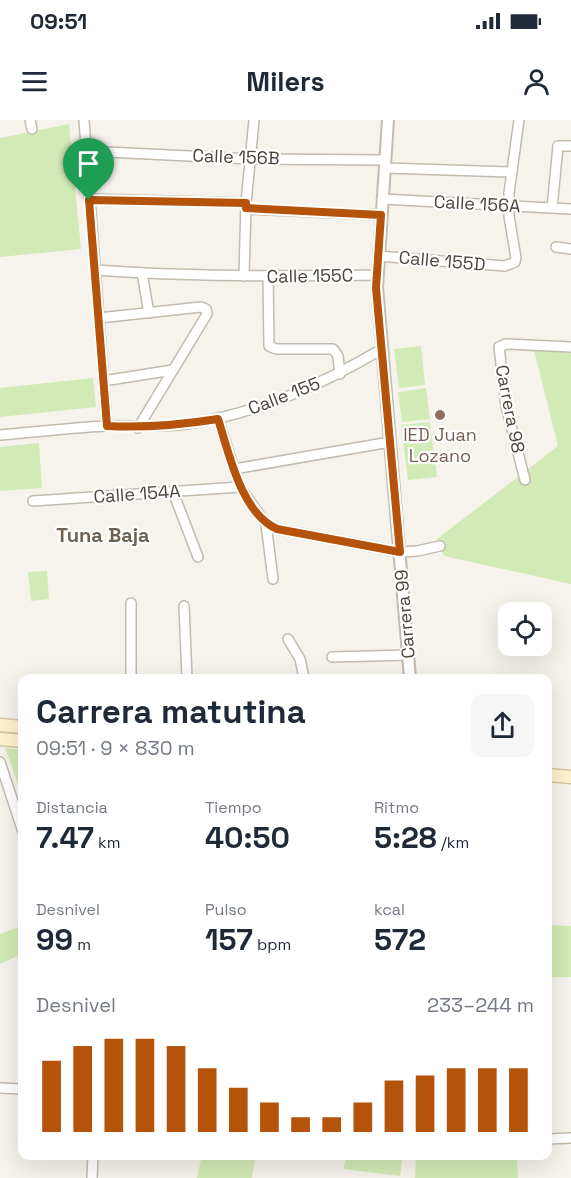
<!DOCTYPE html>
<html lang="es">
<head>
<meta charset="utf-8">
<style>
  :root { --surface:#fff; --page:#f6f6f7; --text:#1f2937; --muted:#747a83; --accent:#b45309 }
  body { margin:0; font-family:"Space Grotesk",sans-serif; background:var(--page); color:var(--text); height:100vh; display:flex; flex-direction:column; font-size:22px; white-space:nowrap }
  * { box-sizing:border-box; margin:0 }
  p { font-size:20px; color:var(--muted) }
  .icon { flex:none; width:33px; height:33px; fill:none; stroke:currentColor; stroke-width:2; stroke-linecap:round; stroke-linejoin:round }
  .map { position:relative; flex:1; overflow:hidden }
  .details { position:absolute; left:18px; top:554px; width:534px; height:486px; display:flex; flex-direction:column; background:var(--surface); border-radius:12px; box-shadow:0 6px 24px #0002 }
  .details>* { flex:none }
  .buttons { position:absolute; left:498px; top:482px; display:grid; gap:12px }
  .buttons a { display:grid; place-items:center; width:54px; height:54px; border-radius:12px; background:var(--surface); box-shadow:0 6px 24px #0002; font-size:30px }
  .pin { position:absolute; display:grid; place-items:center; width:51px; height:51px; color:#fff; margin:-62px -26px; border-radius:50% 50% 50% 0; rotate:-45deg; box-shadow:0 0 6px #0007 }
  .pin .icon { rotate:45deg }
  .round { display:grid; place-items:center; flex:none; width:63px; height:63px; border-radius:12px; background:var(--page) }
  .overview { display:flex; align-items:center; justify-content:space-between; height:102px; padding:0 18px }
  h1 { font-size:33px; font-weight:700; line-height:45px }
  .figures { display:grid; grid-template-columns:repeat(3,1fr); gap:9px; height:102px; padding:6px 18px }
  .figures div { display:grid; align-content:center }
  .figures b { font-size:30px; font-weight:700 }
  .figures small { font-size:16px; font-weight:400 }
  .figures p { font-size:16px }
  .chart { height:168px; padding:12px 18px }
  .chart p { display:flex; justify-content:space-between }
  .chart svg { width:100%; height:108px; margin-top:6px; stroke:var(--accent); stroke-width:6 }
  .status { display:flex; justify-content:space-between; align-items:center; height:42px; padding:0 30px; background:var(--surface); direction:ltr }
  .status svg { height:16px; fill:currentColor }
  header { display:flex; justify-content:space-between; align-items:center; height:78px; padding:0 18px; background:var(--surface); font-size:27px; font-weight:700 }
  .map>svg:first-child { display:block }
  .green { fill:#d2eab5 }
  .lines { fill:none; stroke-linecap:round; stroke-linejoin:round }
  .minor-casing { stroke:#c2bbae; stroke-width:12 }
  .tertiary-casing { stroke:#c2bbae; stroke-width:14 }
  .secondary-casing { stroke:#d6c79b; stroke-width:15 }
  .minor { stroke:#fff; stroke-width:9 }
  .tertiary { stroke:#fff; stroke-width:10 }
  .secondary { stroke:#fff3cd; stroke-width:12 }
  .route-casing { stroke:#fff; stroke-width:12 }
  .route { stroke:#b45309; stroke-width:8 }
  .education-dot { fill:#8d6e63; stroke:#fff; stroke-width:2 }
  .labels { text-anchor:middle; stroke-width:4.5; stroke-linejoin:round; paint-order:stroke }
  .street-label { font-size:18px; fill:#4b4439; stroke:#fff }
  .education-label { font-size:18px; fill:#785e54; stroke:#fff }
  .neighbourhood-label { font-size:20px; font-weight:bold; fill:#6e6250; stroke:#fff }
</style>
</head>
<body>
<div class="status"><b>09:51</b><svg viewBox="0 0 49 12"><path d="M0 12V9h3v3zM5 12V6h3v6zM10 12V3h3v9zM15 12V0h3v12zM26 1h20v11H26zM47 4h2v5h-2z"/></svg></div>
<header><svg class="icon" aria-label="menu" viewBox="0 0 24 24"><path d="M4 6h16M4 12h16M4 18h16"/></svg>Milers<svg class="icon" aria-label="person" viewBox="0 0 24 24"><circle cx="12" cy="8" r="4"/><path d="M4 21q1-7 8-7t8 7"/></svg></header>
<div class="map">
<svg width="571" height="1058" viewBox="0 0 571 1058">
  <rect width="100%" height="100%" fill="#f6f3ec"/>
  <g class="green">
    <polygon points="69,4 81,129 0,137 0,18"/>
    <polygon points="421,226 425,265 399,268 394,229"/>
    <polygon points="534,230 571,233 571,464 444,436 437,419 558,326"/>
    <polygon points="93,258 96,287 0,297 0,268"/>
    <polygon points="426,268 430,299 402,302 398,272"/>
    <polygon points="430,302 437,357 408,360 401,305"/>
    <polygon points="39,323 42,368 0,371 0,327"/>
    <polygon points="47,451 49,479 31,481 28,452"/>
    <polygon points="5,628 22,630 22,676"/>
    <polygon points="548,805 571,806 571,857 548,857"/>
    <polygon points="22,806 22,834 0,844 0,814"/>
    <polygon points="202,1035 256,1035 252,1058 197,1058"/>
    <polygon points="347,1035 402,1040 400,1056 343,1049"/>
    <polygon points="416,1035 517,1035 518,1058 415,1058"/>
  </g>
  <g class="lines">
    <defs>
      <g id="minor">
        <polyline points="30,0 32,9"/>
        <polyline points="84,0 107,306"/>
        <polyline points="86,31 251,39 385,40"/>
        <polyline points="385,48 512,52"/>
        <polyline points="89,79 246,83"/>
        <polyline points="382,79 571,89"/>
        <polyline points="552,88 558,26 571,26"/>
        <polyline points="246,89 381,95"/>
        <polyline points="556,127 571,129"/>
        <polyline points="378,136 505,146 515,142 516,138 509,96 509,73 519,0"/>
        <path d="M95,150C189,157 283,156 377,155"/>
        <polyline points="142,153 149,193"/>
        <polyline points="244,156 246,83 254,0"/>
        <polyline points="268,156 269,226 276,229 333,229 338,236 340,254"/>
        <polyline points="99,198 201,187 206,189 207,194 204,199 138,308"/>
        <polyline points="103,261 173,250"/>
        <polyline points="218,299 240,367 266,404 273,459"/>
        <path d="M0,315C35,312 70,308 105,306C132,305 159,308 187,304C257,294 321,265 382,229"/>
        <polyline points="234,349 390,322"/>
        <polyline points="525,360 506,286 499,227 506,224 571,227"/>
        <polyline points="173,372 198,437"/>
        <polyline points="33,381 240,367"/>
        <polyline points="266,404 277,409 400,432 417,431 440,426"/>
        <polyline points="131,483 131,558"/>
        <polyline points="184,486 187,558"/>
        <polyline points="288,519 300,539 304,558"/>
        <polyline points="332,537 409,535"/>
        <polyline points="0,642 22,709"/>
        <polyline points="0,968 22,969"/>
        <polyline points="548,1019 571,1018"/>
        <polyline points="92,1058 93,1035"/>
      </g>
      <polyline id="tertiary" points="388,0 377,167 410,558"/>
      <g id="secondary">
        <polyline points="0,605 22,607"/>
        <polyline points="0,619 22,621"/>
        <polyline points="548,655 571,657"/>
      </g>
    </defs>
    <use href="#minor" class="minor-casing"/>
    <use href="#tertiary" class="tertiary-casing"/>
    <use href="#secondary" class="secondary-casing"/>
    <use href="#minor" class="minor"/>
    <use href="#tertiary" class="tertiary"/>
    <use href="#secondary" class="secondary"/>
  </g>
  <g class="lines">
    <defs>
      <path id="route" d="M89,80L246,83V88L381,95L376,168L400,432L277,409C241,393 229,333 218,299C180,305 145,308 107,306Z"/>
    </defs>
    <use href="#route" class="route-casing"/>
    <use href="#route" class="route"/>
  </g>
  <circle class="education-dot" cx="440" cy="295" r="6"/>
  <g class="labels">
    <g class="street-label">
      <text transform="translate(236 37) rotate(2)" y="6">Calle 156B</text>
      <text transform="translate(477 84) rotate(3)" y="6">Calle 156A</text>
      <text transform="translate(442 141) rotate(5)" y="6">Calle 155D</text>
      <text transform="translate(310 156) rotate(-1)" y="6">Calle 155C</text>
      <text transform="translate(284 276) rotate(-21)" y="6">Calle 155</text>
      <text transform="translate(510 289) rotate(79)" y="6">Carrera 98</text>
      <text transform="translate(137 374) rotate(-4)" y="6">Calle 154A</text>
      <text transform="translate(405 494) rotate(-95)" y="6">Carrera 99</text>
    </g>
    <g class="education-label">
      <text x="440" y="321">IED Juan<tspan x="440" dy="21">Lozano</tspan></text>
    </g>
    <g class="neighbourhood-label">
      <text x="103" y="422">Tuna Baja</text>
    </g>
  </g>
</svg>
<div class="buttons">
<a><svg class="icon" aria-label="locate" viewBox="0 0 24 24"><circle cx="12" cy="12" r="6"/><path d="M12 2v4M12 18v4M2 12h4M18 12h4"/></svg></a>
</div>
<div class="pin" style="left:89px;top:80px;background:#1e9e55"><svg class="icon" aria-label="arrive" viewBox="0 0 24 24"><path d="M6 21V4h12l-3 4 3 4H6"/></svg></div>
<section class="details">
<div class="overview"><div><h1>Carrera matutina</h1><p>09:51 · 9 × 830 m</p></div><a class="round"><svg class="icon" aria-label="share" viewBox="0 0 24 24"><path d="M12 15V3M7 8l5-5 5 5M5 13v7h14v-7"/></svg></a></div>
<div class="figures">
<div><p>Distancia</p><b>7.47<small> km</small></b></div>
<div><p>Tiempo</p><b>40:50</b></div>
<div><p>Ritmo</p><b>5:28<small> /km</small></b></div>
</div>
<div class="figures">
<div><p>Desnivel</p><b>99<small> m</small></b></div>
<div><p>Pulso</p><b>157<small> bpm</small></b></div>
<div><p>kcal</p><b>572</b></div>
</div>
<div class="chart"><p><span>Desnivel</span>233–244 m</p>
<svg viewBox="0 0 160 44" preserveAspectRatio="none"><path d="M5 44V15M15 44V9M25 44V6M35 44V6M45 44V9M55 44V18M65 44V26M75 44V32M85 44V38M95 44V38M105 44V32M115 44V23M125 44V21M135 44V18M145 44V18M155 44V18"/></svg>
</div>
</section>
</div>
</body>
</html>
